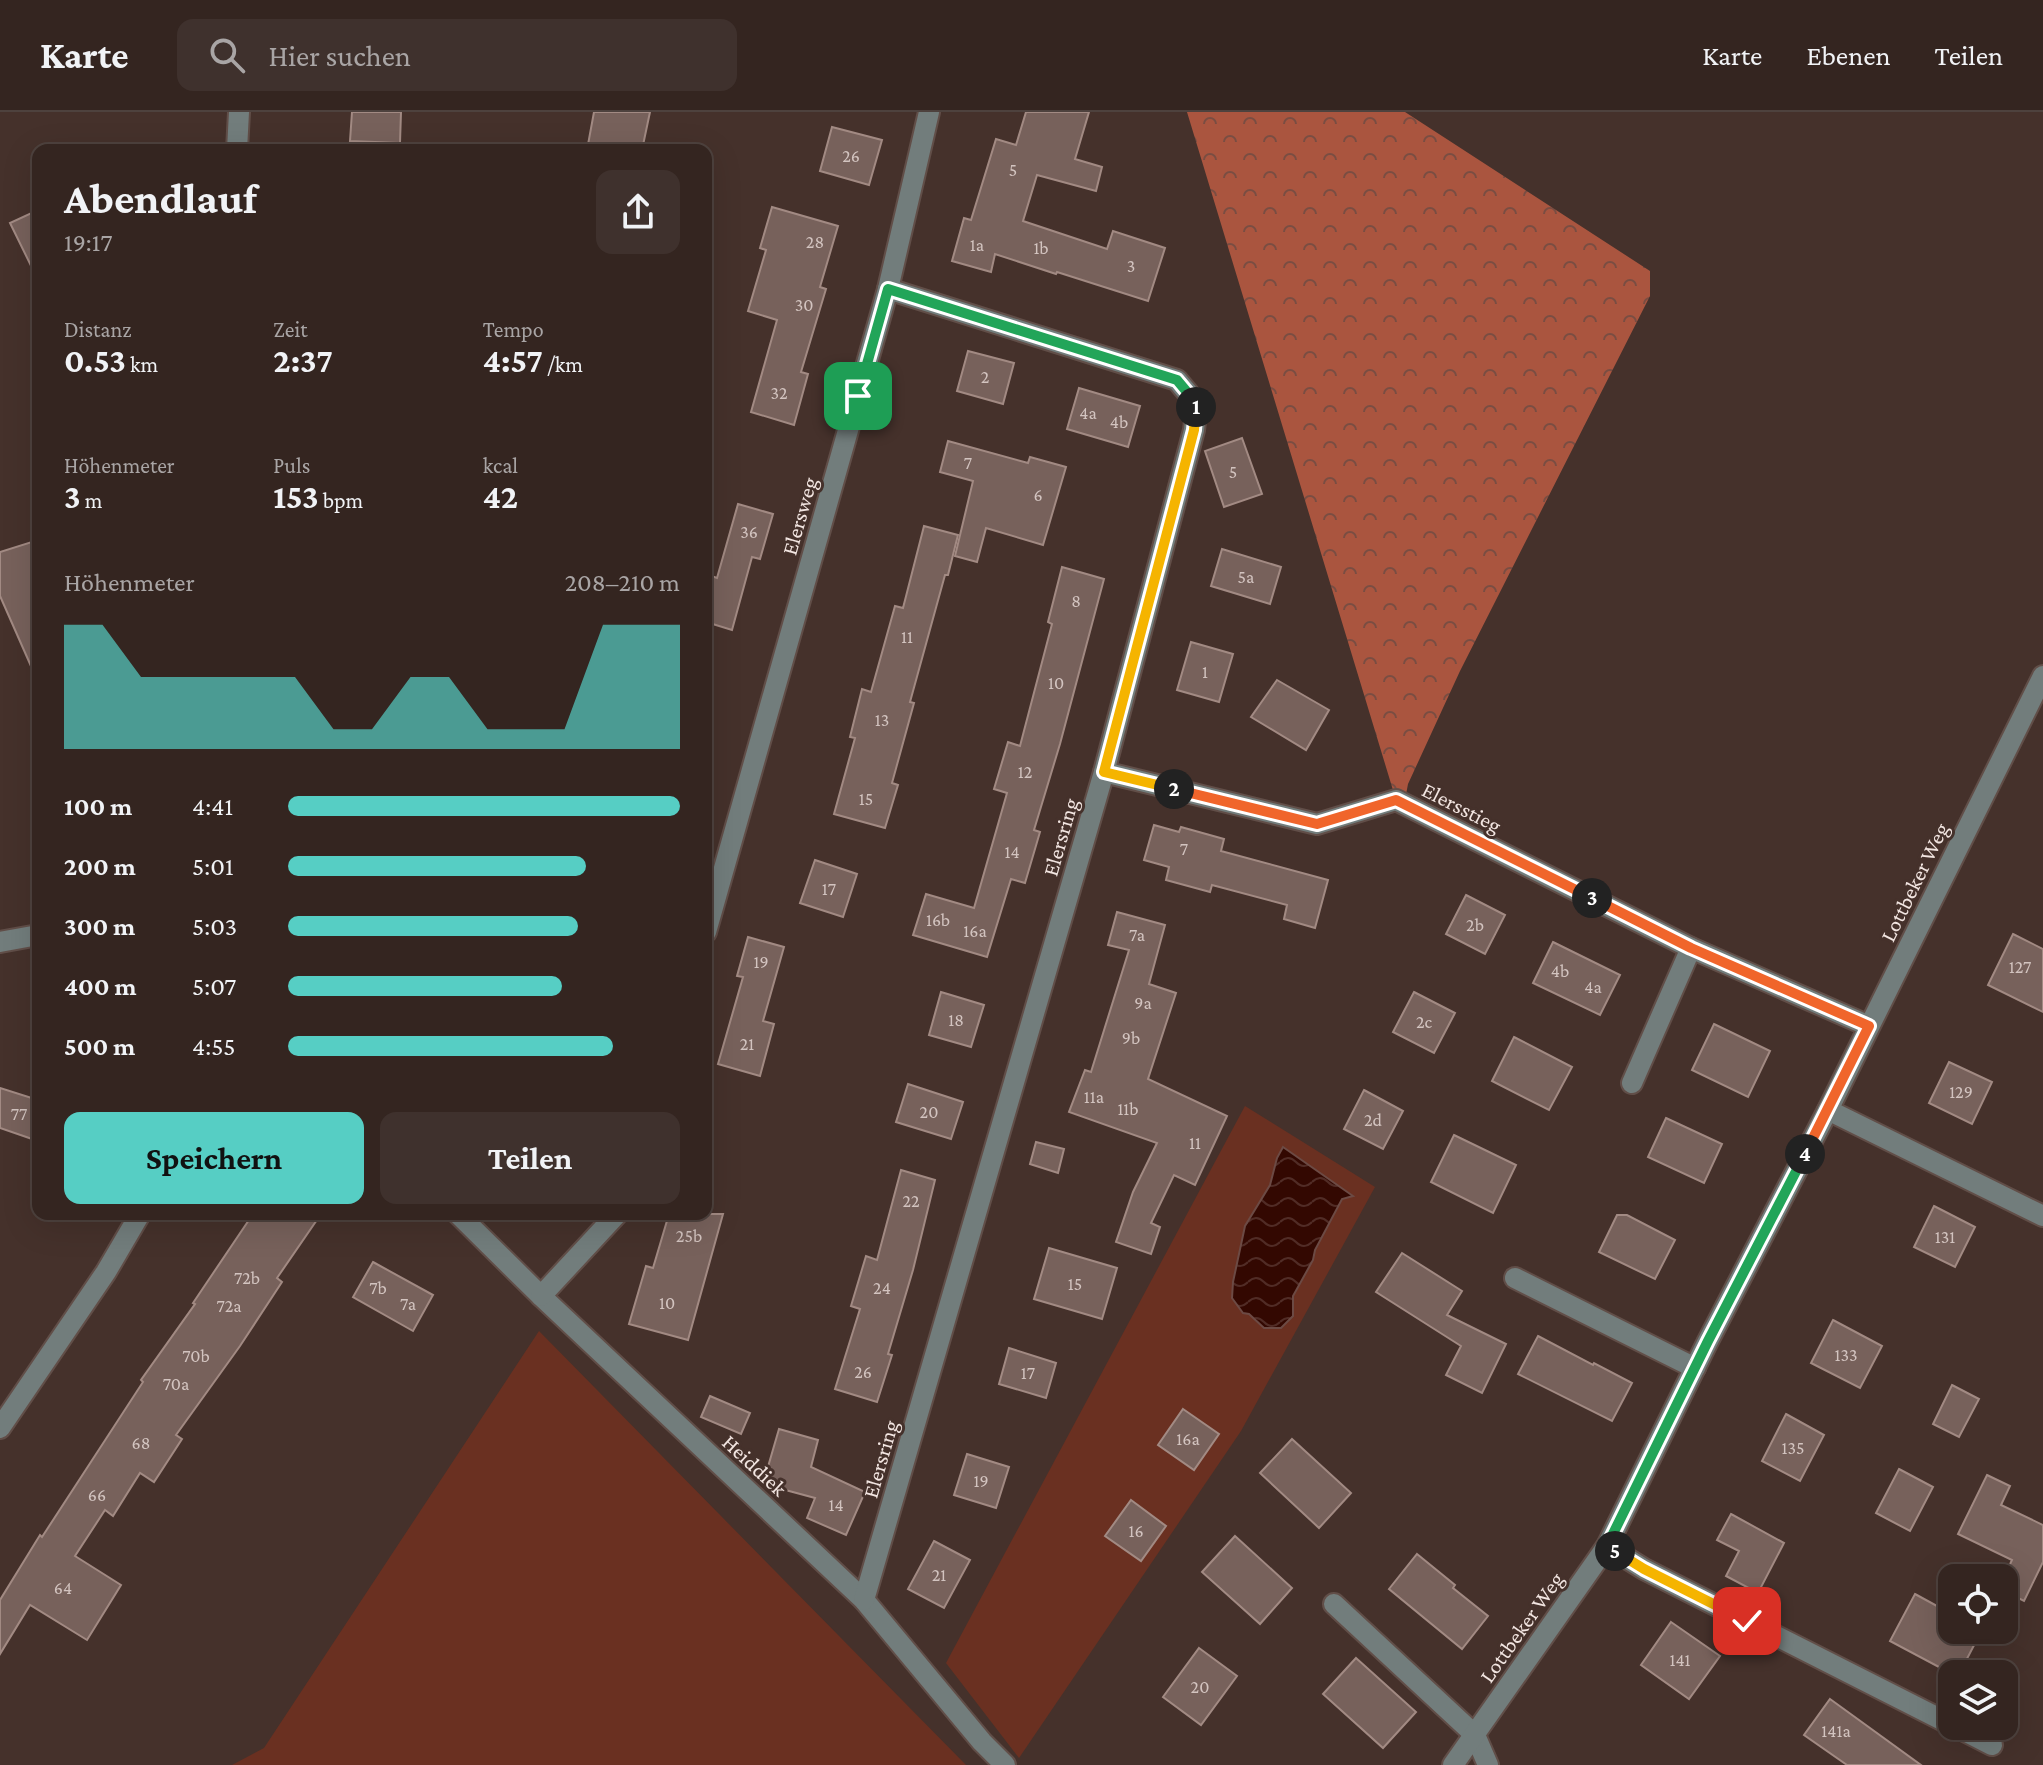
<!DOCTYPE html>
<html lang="de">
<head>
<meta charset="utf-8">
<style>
  :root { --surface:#342520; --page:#3f312d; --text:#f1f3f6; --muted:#a9a5a5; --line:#4e423e; --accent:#56cec4 }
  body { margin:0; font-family:"Crimson Pro",serif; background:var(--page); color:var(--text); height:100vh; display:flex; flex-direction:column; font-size:30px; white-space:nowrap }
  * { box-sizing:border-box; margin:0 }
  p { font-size:26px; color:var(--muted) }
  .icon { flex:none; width:44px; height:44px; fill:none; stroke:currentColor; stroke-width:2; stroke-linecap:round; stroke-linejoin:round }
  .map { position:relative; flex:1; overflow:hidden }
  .details { position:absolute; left:32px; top:32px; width:680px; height:1076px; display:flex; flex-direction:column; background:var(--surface); border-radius:16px; box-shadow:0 8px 32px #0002,0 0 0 2px var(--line) }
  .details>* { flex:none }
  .tools { position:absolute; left:1938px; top:1452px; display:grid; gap:16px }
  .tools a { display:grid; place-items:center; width:80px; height:80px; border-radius:16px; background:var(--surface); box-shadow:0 8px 32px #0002,0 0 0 2px var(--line); font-size:40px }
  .pin { position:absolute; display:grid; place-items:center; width:68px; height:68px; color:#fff; margin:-34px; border-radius:16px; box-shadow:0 4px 12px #0006 }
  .km { position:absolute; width:40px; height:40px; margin:-20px; border-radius:50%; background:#222; color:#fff; font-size:22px; line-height:40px; text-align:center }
  .round { display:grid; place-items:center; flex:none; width:84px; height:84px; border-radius:16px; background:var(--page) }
  .head { display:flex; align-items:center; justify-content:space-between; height:136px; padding:0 32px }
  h1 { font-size:44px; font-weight:700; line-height:60px }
  .figures { display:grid; grid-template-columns:repeat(3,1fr); gap:12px; height:136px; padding:8px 32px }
  .figures div { display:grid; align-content:center }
  .figures b { font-size:34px; font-weight:700 }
  .figures small { font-size:22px; font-weight:400 }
  .figures p { font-size:22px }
  .chart { height:224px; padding:16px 32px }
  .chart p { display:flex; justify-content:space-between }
  .chart svg { width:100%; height:144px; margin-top:8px; fill:var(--accent); opacity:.7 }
  .action { display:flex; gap:16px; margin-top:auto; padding:16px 32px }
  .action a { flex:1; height:92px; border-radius:16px; background:var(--accent); color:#111; font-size:32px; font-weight:700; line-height:92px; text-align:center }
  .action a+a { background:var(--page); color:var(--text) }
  ul { padding:0 32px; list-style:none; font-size:26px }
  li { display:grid; grid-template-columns:128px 96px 1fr; align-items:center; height:60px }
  li i { height:20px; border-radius:10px; background:var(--accent) }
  header { display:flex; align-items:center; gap:48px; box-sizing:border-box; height:112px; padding:0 40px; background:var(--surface); border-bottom:2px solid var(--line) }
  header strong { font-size:38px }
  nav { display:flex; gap:44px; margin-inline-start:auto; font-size:28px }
  .search { width:560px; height:72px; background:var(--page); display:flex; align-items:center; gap:20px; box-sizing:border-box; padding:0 28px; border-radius:16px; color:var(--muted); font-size:30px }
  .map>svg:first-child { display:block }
  .green { fill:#6a3021 }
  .forest { fill:url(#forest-crowns) }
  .water { fill:url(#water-waves); stroke:#6c4a44; stroke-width:2 }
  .building { fill:#77615b; stroke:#a28a83; stroke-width:2 }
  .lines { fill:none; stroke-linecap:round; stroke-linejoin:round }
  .minor-casing { stroke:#614e48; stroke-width:24 }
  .minor { stroke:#727d7c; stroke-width:20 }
  .split-1-casing { stroke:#fff; stroke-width:16 }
  .split-2-casing { stroke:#fff; stroke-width:16 }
  .split-3-casing { stroke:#fff; stroke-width:16 }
  .split-4-casing { stroke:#fff; stroke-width:16 }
  .split-5-casing { stroke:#fff; stroke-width:16 }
  .split-6-casing { stroke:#fff; stroke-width:16 }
  .split-1 { stroke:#22a559; stroke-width:10 }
  .split-2 { stroke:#f5b400; stroke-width:10 }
  .split-3 { stroke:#f0652b; stroke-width:10 }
  .split-4 { stroke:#f0652b; stroke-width:10 }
  .split-5 { stroke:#22a559; stroke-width:10 }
  .split-6 { stroke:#f5b400; stroke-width:10 }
  .labels { text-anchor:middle; stroke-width:6; stroke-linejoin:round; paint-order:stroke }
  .number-label { font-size:18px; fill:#d3c4c0 }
  .street-label { font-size:22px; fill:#f2e5e1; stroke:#45312b }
</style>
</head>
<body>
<header>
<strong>Karte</strong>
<div class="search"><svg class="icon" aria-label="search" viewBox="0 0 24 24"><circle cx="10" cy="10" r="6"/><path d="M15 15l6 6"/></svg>Hier suchen</div>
<nav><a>Karte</a><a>Ebenen</a><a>Teilen</a></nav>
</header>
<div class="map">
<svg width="2043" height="1653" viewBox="0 0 2043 1653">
  <defs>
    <pattern id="forest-crowns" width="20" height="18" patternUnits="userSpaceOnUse" patternTransform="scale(2)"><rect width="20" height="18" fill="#aa553f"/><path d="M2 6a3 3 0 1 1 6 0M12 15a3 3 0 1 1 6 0" fill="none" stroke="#7a4d42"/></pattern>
    <pattern id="water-waves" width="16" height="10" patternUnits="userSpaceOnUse" patternTransform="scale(2)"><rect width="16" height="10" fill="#330801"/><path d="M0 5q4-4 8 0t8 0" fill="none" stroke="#512c26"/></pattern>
  </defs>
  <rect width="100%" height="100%" fill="#45312b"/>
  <g class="green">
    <polygon points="1245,994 1375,1075 1241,1319 1019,1646 946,1551"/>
    <polygon points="539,1219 966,1653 232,1653 264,1636"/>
  </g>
  <polygon class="forest" points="1187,0 1405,0 1650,159 1650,184 1460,559 1408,672 1404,693 1396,688"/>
  <polygon class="water" points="1283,1035 1353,1084 1342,1087 1315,1138 1313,1148 1293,1184 1293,1204 1281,1216 1264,1216 1249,1202 1243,1201 1232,1186 1233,1170 1245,1114 1270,1073 1277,1046"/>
  <g class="building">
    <polygon points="352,0 401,0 400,31 350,29"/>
    <polygon points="594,0 650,0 642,38 587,38"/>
    <polygon points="1026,0 1089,0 1075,47 1102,55 1096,79 1037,63 1023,109 1107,137 1113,119 1165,136 1148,189 1057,160 1056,162 995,142 991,160 952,149 964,106 971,108 996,27 1016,33"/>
    <polygon points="832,15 882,28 869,73 820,59"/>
    <polygon points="772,95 838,114 820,175 826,177 801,260 808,262 794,313 751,300 777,208 748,199 766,138 760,136"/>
    <polygon points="38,98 38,168 10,111"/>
    <polygon points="968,239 1014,251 1003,292 957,279"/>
    <polygon points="1079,276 1140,294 1128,335 1067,317"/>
    <polygon points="1242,326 1262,382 1224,395 1205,339"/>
    <polygon points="948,329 1028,351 1030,345 1066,355 1043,433 986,416 977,450 955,444 973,369 940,360"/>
    <polygon points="738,392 773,402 760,447 752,445 732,518 706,510 706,462 717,466"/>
    <polygon points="924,414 958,423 948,463 945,463 910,590 914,591 892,671 898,673 885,716 834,702 855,626 850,625 862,577 871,580 895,494 903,496"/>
    <polygon points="38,428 38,570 0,484 0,440"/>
    <polygon points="1222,437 1281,455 1270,492 1211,474"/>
    <polygon points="1062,455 1104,467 1060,632 1034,718 1040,720 1025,771 1011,767 987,845 913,823 926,782 974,796 1007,681 994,677 1008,630 1020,634 1052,512 1048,510"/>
    <polygon points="1191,530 1233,542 1219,590 1177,578"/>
    <polygon points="1277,568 1329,598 1306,638 1251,605"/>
    <polygon points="1154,713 1179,720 1181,715 1224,727 1221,739 1328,768 1315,816 1284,807 1287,793 1212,773 1210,780 1166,768 1169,755 1144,748"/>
    <polygon points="815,748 857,762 843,805 800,791"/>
    <polygon points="1466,783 1505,803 1485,842 1446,822"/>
    <polygon points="1117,800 1165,813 1149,872 1176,881 1148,967 1227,1004 1195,1073 1174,1063 1151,1111 1160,1115 1151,1142 1116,1130 1133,1080 1157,1031 1069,1000 1085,958 1091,960 1129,838 1108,833"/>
    <polygon points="2013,822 2043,837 2043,900 1988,873"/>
    <polygon points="748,825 784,835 763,909 774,912 760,964 718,952 743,865 737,864"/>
    <polygon points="1553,830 1620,863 1600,903 1533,871"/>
    <polygon points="941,880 984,893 971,935 929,923"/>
    <polygon points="1414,880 1455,901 1434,941 1393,920"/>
    <polygon points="1714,912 1770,939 1748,985 1692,958"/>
    <polygon points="1514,925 1572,955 1549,998 1492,969"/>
    <polygon points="1949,950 1992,970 1972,1012 1929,991"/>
    <polygon points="908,972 963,990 951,1027 896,1010"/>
    <polygon points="0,976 38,988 38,1029 0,1016"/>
    <polygon points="1364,978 1403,999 1383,1037 1344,1017"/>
    <polygon points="1666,1006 1722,1032 1704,1071 1648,1045"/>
    <polygon points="1454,1023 1516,1053 1493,1101 1431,1070"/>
    <polygon points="1036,1030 1064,1037 1058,1061 1030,1052"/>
    <polygon points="901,1058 935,1068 913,1158 888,1242 892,1243 877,1290 835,1277 860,1197 851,1194 866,1144 877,1148"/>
    <polygon points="1934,1094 1975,1115 1955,1155 1914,1135"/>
    <polygon points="253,1102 321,1102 277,1166 282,1170 240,1234 176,1323 182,1327 154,1370 140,1361 113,1404 105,1398 75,1444 121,1473 87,1528 30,1493 0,1542 0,1488 40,1423 42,1425 143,1270 141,1268 195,1192 193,1191"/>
    <polygon points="669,1102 723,1102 688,1228 629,1212 646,1154 653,1156"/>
    <polygon points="1617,1103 1627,1103 1675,1128 1655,1167 1599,1140"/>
    <polygon points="1049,1136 1117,1156 1102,1207 1034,1187"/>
    <polygon points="1402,1141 1462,1179 1447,1203 1506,1232 1482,1281 1446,1263 1461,1234 1376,1180"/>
    <polygon points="373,1150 433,1183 413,1219 353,1185"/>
    <polygon points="1833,1208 1882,1234 1860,1276 1811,1251"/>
    <polygon points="1538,1224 1593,1253 1594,1251 1632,1271 1612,1309 1518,1262"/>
    <polygon points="1009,1236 1056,1251 1046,1286 999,1272"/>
    <polygon points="1952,1273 1979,1287 1959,1325 1933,1312"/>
    <polygon points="710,1284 750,1301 741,1322 701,1305"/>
    <polygon points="1183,1297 1219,1322 1194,1358 1158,1333"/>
    <polygon points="1786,1302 1824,1323 1800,1369 1762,1349"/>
    <polygon points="779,1317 818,1328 811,1355 865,1380 846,1423 807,1406 815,1386 763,1372"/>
    <polygon points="1292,1327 1351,1381 1319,1416 1260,1361"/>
    <polygon points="967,1342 1009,1355 996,1396 954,1383"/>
    <polygon points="1899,1357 1933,1375 1910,1419 1876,1401"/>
    <polygon points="1987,1363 2010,1374 2001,1393 2043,1413 2043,1450 2024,1489 2004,1479 2004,1465 2012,1448 1958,1422"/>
    <polygon points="1131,1388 1166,1414 1141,1449 1105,1424"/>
    <polygon points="1731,1402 1784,1431 1758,1481 1726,1464 1739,1439 1717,1428"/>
    <polygon points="1235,1424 1292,1476 1260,1512 1202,1460"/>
    <polygon points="934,1429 970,1448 944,1496 908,1477"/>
    <polygon points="1417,1442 1455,1473 1453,1476 1488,1504 1462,1537 1389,1477"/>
    <polygon points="1915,1482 1948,1500 1939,1518 1982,1518 1959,1562 1952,1562 1890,1529"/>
    <polygon points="1671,1510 1720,1544 1689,1587 1641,1553"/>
    <polygon points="1199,1536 1237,1564 1201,1613 1163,1585"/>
    <polygon points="1356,1546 1416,1600 1383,1636 1323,1582"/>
    <polygon points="1830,1587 1921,1653 1847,1653 1804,1623"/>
  </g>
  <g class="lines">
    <defs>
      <g id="minor">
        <polyline points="237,38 239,0"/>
        <polyline points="1104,660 1317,712 1396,688 1691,836 1869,914"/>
        <polyline points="706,820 888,177 929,0"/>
        <polyline points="0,830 38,823"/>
        <polyline points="1632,971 1691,836"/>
        <polyline points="1828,998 2043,1104"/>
        <polyline points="458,1102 541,1184 864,1488 982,1630 1005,1653"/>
        <polyline points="1515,1166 1695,1256"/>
        <polyline points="541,1184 617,1102"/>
        <polyline points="0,1316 106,1160 140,1102"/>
        <polyline points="1607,1434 1644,1457 1952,1613"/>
        <polyline points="864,1488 1104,660 1194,318 1197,292 1177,268 888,177"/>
        <polyline points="1334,1492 1475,1623 1488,1653"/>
        <polyline points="1955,1614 1992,1633"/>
        <polyline points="1453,1653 1607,1434 1708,1229 1828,998 2043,564"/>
      </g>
    </defs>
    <use href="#minor" class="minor-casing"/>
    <use href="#minor" class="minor"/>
  </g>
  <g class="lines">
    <defs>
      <polyline id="split-1" points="858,284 888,177 1177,268 1197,292 1196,295"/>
      <polyline id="split-2" points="1174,677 1104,660 1194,318 1196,295"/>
      <polyline id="split-3" points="1174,677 1317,712 1396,688 1592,786"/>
      <polyline id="split-4" points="1592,786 1691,836 1869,914 1805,1042"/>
      <polyline id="split-5" points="1615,1439 1607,1434 1708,1229 1805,1042"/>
      <polyline id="split-6" points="1615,1439 1644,1457 1747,1509"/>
    </defs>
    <use href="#split-1" class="split-1-casing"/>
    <use href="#split-2" class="split-2-casing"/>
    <use href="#split-3" class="split-3-casing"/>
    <use href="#split-4" class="split-4-casing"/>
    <use href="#split-5" class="split-5-casing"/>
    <use href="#split-6" class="split-6-casing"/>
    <use href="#split-1" class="split-1"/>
    <use href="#split-2" class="split-2"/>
    <use href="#split-3" class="split-3"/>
    <use href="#split-4" class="split-4"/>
    <use href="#split-5" class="split-5"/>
    <use href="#split-6" class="split-6"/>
  </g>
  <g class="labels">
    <g class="number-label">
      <text x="851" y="50">26</text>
      <text x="1013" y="64">5</text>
      <text x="815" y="136">28</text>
      <text x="977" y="139">1a</text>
      <text x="1041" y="142">1b</text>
      <text x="1131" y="160">3</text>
      <text x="804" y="199">30</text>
      <text x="985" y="271">2</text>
      <text x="779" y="287">32</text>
      <text x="1088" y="307">4a</text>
      <text x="1119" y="316">4b</text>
      <text x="968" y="357">7</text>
      <text x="1233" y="366">5</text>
      <text x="1038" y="389">6</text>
      <text x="749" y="426">36</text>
      <text x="1246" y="471">5a</text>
      <text x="1076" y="495">8</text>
      <text x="907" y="531">11</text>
      <text x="1205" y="566">1</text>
      <text x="1056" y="577">10</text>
      <text x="882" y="614">13</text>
      <text x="1025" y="666">12</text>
      <text x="866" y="693">15</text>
      <text x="1184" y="743">7</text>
      <text x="1012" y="746">14</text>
      <text x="829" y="783">17</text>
      <text x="938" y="814">16b</text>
      <text x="1475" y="819">2b</text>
      <text x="975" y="825">16a</text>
      <text x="1137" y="829">7a</text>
      <text x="761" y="856">19</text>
      <text x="2020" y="861">127</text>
      <text x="1560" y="865">4b</text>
      <text x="1593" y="881">4a</text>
      <text x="1143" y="897">9a</text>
      <text x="956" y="914">18</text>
      <text x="1424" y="916">2c</text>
      <text x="1131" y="932">9b</text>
      <text x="747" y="938">21</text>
      <text x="1961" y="986">129</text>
      <text x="1094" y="991">11a</text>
      <text x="1128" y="1003">11b</text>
      <text x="929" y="1006">20</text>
      <text x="19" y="1008">77</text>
      <text x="1373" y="1014">2d</text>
      <text x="1195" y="1037">11</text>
      <text x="911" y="1095">22</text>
      <text x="689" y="1130">25b</text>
      <text x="1945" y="1131">131</text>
      <text x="247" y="1172">72b</text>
      <text x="1075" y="1178">15</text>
      <text x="378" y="1182">7b</text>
      <text x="882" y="1182">24</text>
      <text x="667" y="1197">10</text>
      <text x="408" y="1198">7a</text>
      <text x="229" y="1200">72a</text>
      <text x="1846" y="1249">133</text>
      <text x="196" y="1250">70b</text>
      <text x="863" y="1266">26</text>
      <text x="1028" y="1267">17</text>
      <text x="176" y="1278">70a</text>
      <text x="1188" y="1333">16a</text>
      <text x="141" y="1337">68</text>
      <text x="1793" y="1342">135</text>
      <text x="981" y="1375">19</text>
      <text x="97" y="1389">66</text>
      <text x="836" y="1399">14</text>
      <text x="1136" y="1425">16</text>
      <text x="939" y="1469">21</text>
      <text x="63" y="1482">64</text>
      <text x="1680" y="1554">141</text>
      <text x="1200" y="1581">20</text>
      <text x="1836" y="1625">141a</text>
    </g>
    <g class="street-label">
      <text transform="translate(799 404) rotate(-74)" y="8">Elersweg</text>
      <text transform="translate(1462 695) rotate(27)" y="8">Elersstieg</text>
      <text transform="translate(1060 725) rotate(-74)" y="8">Elersring</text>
      <text transform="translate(1914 770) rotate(-64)" y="8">Lottbeker Weg</text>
      <text transform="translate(880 1347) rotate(-74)" y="8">Elersring</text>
      <text transform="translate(755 1353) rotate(43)" y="8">Heiddiek</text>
      <text transform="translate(1521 1515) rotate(-55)" y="8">Lottbeker Weg</text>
    </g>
  </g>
</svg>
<div class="tools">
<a><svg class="icon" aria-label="locate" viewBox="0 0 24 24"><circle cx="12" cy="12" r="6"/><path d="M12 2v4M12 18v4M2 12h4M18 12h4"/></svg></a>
<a><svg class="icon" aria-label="layers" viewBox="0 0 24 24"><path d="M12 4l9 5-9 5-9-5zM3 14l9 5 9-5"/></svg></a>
</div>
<div class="pin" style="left:858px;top:284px;background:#1e9e55"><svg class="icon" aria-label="arrive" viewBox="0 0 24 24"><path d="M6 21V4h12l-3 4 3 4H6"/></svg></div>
<div class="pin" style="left:1747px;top:1509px;background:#d93025"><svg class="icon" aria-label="check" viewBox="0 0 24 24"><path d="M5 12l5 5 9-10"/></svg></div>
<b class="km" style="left:1196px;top:295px">1</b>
<b class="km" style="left:1174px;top:677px">2</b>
<b class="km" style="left:1592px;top:786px">3</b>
<b class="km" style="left:1805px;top:1042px">4</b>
<b class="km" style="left:1615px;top:1439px">5</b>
<section class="details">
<div class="head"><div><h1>Abendlauf</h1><p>19:17</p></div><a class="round"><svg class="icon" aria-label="share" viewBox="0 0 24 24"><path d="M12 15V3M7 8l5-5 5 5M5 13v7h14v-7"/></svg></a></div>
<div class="figures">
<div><p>Distanz</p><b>0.53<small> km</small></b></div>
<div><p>Zeit</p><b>2:37</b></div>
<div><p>Tempo</p><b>4:57<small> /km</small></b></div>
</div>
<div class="figures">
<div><p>Höhenmeter</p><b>3<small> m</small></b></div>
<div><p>Puls</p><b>153<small> bpm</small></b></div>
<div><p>kcal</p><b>42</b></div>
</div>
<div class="chart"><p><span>Höhenmeter</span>208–210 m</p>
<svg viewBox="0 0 160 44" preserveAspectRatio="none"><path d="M0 44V6L10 6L20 22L30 22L40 22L50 22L60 22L70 38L80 38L90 22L100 22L110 38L120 38L130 38L140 6L150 6L160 6V44z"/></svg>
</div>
<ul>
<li><b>100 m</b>4:41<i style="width:100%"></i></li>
<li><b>200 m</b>5:01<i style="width:76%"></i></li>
<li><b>300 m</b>5:03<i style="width:74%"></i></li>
<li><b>400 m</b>5:07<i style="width:70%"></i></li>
<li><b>500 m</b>4:55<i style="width:83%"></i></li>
</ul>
<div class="action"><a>Speichern</a><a>Teilen</a></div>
</section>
</div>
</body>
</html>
